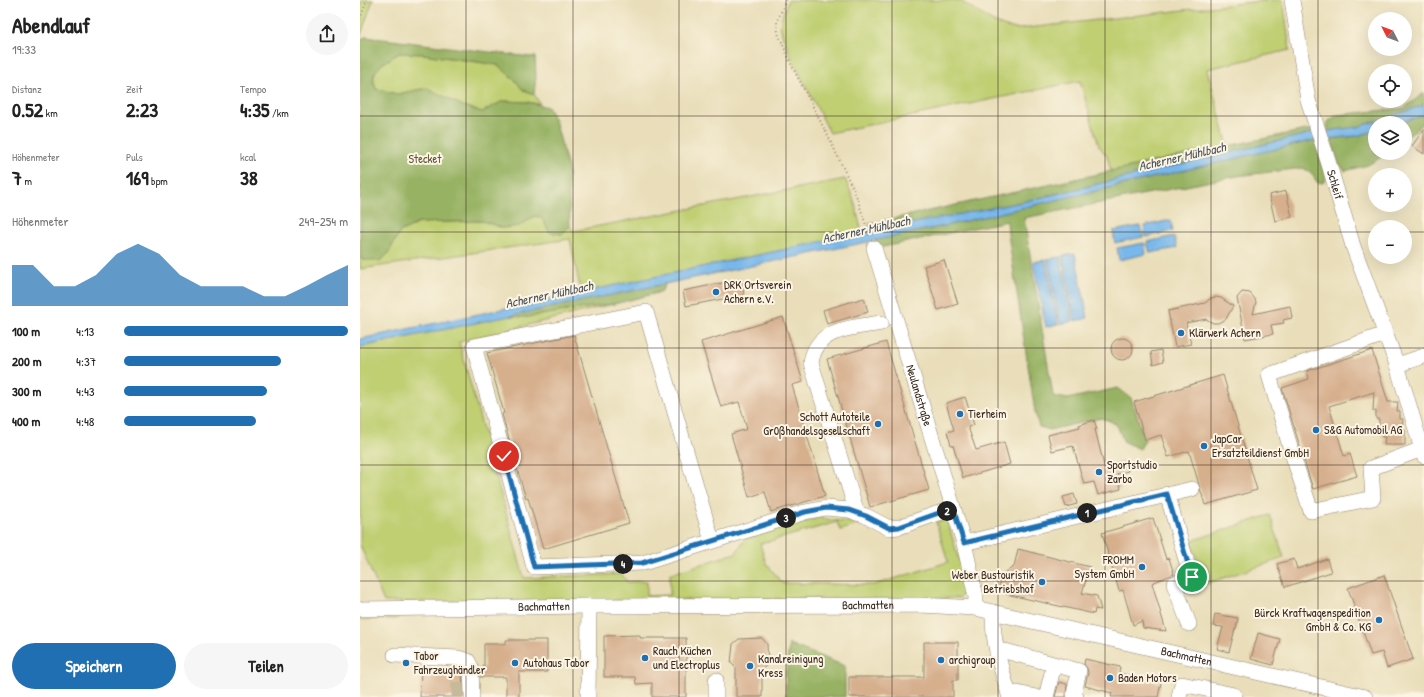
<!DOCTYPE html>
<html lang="de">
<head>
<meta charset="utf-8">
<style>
  :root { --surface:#fff; --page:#f6f6f6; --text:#222; --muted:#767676; --accent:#1f6fb2 }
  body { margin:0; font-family:"Patrick Hand",sans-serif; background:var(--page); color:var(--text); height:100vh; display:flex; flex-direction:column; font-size:15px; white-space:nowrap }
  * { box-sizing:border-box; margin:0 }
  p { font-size:13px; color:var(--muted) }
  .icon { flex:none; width:22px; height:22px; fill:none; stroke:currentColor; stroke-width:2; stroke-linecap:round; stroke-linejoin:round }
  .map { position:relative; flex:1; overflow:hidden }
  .details { display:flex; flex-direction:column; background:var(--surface); width:360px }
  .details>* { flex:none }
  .needle { width:26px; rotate:312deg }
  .tools { position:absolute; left:1008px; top:12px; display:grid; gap:8px }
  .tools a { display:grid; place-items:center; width:44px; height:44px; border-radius:50%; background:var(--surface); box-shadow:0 4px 16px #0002; font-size:20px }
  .pin { position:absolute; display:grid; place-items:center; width:34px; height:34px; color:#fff; margin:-17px; border:2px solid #fff; border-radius:50%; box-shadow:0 1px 4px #0007 }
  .km { position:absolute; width:20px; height:20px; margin:-10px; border-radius:50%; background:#222; color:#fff; font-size:11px; line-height:20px; text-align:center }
  .round { display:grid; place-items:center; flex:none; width:42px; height:42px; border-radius:21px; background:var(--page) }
  .headline { display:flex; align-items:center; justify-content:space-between; height:68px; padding:0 12px }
  h1 { font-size:22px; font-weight:800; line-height:30px }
  .stats { display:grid; grid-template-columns:repeat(3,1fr); gap:6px; height:68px; padding:4px 12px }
  .stats div { display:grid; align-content:center }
  .stats b { font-size:20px; font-weight:800 }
  .stats small { font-size:11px; font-weight:400 }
  .stats p { font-size:11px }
  .chart { height:112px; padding:8px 12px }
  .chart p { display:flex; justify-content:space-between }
  .chart svg { width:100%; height:72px; margin-top:4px; fill:var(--accent); opacity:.7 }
  .action { display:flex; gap:8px; margin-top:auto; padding:8px 12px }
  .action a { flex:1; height:46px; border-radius:24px; background:var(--accent); color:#fff; font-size:16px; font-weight:800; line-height:46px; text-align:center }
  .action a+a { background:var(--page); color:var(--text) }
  ul { padding:0 12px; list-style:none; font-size:13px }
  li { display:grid; grid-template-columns:64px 48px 1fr; align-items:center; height:30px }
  li i { height:10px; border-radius:5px; background:var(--accent) }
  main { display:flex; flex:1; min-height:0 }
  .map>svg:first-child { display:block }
  .green { fill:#bfcf72; stroke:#7d7c48 }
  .forest { fill:#97b264; stroke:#696e41 }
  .water { fill:#77b7eb; stroke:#597084 }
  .building { fill:#d6af8d }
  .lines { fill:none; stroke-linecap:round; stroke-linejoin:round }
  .minor-tunnel { stroke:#c6ba9a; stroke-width:15; stroke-dasharray:15 8; stroke-linecap:butt }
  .minor-casing { stroke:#92846c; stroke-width:16 }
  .path { stroke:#92846c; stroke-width:2; stroke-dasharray:1 3; stroke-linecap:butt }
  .minor { stroke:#fff; stroke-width:15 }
  .route-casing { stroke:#fff; stroke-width:8 }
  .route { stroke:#1f6fb2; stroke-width:5 }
  .grid { fill:none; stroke:#3b2a1e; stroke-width:1; stroke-opacity:0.55 }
  .poi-dot { fill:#1f6fb2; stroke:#fcf5e5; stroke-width:1.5 }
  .labels { text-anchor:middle; stroke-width:4; stroke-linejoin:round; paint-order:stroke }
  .park-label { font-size:12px; fill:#5c5333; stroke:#fcf5e5 }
  .street-label { font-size:12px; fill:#3b2a1e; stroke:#fcf5e5 }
  .poi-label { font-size:12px; fill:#3b2a1e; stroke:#fcf5e5; text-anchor:start }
  .water-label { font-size:13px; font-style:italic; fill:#4d545c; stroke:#fcf5e5 }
</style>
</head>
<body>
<main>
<section class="details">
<div class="headline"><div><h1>Abendlauf</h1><p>19:33</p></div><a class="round"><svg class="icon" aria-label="share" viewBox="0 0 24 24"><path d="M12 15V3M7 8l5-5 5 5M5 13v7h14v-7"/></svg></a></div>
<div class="stats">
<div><p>Distanz</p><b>0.52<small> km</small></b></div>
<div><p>Zeit</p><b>2:23</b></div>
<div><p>Tempo</p><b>4:35<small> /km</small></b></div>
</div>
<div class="stats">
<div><p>Höhenmeter</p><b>7<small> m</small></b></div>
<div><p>Puls</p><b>169<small> bpm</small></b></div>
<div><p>kcal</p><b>38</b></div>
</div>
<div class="chart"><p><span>Höhenmeter</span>249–254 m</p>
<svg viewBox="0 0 160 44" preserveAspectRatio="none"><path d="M0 44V19L10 19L20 32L30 32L40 25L50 12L60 6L70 12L80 25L90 32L100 32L110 32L120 38L130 38L140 32L150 25L160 19V44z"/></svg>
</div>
<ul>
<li><b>100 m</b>4:13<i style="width:100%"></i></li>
<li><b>200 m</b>4:37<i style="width:70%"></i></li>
<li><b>300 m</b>4:43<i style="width:64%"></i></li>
<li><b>400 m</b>4:48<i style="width:59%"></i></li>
</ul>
<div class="action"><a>Speichern</a><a>Teilen</a></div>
</section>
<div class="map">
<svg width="1064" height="697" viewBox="0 0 1064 697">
  <rect width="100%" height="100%" fill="#fcf5e5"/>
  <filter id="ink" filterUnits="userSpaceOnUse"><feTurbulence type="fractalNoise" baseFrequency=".025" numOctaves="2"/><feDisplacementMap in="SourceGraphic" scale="8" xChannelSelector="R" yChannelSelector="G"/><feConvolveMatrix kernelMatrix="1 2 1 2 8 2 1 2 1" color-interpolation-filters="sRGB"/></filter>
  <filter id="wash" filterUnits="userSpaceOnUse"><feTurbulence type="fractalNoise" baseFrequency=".012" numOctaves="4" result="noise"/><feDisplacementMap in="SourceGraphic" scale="16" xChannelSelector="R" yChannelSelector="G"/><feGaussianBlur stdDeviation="0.9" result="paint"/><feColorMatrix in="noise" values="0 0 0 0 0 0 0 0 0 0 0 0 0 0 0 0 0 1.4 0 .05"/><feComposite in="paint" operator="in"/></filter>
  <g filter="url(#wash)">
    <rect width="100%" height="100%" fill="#e9deb9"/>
    <g class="green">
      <polygon points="2,0 13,0 0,37 0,7"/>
      <polygon points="428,0 599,0 633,22 646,27 659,29 910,0 923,0 930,50 847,69 868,146 751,171 747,156 739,146 720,81 470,133 430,55 422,34 420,25 423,14"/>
      <path d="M39,53L63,54L138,65L155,80L163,90L174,94L180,104L167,102L143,101L122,112L103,106L67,88L37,94L16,89C8,68 24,63 39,53Z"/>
      <polygon points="485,179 494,200 502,233 221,293 210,239 0,269 0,258 4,260 28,254 35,240 41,231 59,223 122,221 143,228 175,216 182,218 190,232 202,234 210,226 213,231"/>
      <polygon points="258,303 99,342 164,578 262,574 267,582 287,581 287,596 310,595 310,574 376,553 385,539 458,518 496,523 495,526 480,530 477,522 400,544 406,563 422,583 514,585 588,562 576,522 587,520 607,587 605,591 600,598 24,602 0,545 0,347 146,316 167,317"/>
      <polygon points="910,515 924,558 845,584 831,541"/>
      <polygon points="37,614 39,617 37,619 0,619 0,615"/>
    </g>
    <g class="forest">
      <polygon points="6,37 171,57 175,56 176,77 174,94 163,90 155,80 138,65 63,54 39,53 22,64 14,73 13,81 16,89 37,94 67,88 103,106 122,112 143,101 167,102 188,107 195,120 208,168 210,226 202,234 189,232 182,218 175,216 159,226 143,228 122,221 59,223 41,231 35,240 28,254 20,261 4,260 0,258 0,39"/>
      <polygon points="1064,93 1064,105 1059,107 998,127 969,131 966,123 977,115 1044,108"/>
      <polygon points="1064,115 1064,123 1045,139 1045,123 1039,123"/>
      <polygon points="951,129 952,133 662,202 512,232 509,224 848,150"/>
      <polygon points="1015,131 1015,153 1028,153 1008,165 985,171 979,164 971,139 997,136"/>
      <polygon points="955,140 966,178 963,183 957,182 951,173 943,168 877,176 664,218 693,396 707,399 758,388 771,398 785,440 780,449 764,442 757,425 750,421 741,418 690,430 679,427 675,412 648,234 647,221 518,248 515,240 580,227"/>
      <polygon points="306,283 301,292 258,303 167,317 146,316"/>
      <polygon points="429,644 485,666 485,697 426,697 426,673"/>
    </g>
    <g class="water">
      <polygon points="1064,105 1064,115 1039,123 1015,123 1015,131 997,136 955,140 580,227 0,347 0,339 502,233 662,202 952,133 998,127"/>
      <polygon points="811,220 813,231 786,237 784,226"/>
      <polygon points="780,226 783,237 755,243 753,231"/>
      <polygon points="814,236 817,248 790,253 787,242"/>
      <polygon points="784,243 786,254 759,260 757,248"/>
      <polygon points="715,254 728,318 715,321 702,256"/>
      <polygon points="700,257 713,321 700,324 687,259"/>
      <polygon points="685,260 698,324 686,327 673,262"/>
    </g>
    <g id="blocks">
      <g class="building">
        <polygon points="1064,129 1064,154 1052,146"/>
        <polygon points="926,191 932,217 915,221 909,195"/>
        <polygon points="584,260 598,304 578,310 564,266"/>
        <polygon points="381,279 384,295 326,306 323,291"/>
        <polygon points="882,292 890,293 895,299 896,302 893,314 930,306 932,318 923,320 924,323 911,325 913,334 885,339 877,298"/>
        <polygon points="856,297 861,298 873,306 866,319 858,323 853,323 846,319 826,323 831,344 815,347 808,311 845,303 851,298"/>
        <polygon points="504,298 508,312 467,324 463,310"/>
        <polygon points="423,317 443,382 432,385 465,496 411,512 405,492 389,497 371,434 387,429 379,402 361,407 341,342"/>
        <polygon points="214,335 269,523 183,549 168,498 166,499 155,461 142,414 144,413 127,353"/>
        <circle cx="762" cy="349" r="11"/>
        <polygon points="526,342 569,490 510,507 467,359"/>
        <polygon points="801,350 803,362 793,365 791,352"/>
        <polygon points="1012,350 1028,402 1038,402 1037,411 1040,411 1040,419 1043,419 1042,429 1045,429 1045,445 1024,445 1025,437 1022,437 1022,428 1019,428 1019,419 1016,419 1016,411 1013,411 1014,392 969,406 984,456 990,454 997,476 953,489 922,388 949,379 947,371"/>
        <polygon points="863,375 897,490 845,505 829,451 808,457 801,435 785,440 774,402"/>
        <polygon points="605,397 614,425 608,427 616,450 644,442 650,464 603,478 593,445 591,445 587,432 594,430 586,403"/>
        <polygon points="734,420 737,429 735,429 744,466 765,461 768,471 757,474 761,489 738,495 734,482 724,484 713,446 692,451 688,435 720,427 719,425"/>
        <polygon points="714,494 717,504 706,507 703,497"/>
        <polygon points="793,518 806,559 809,558 814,574 792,583 806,631 783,628 782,621 773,625 763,590 759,591 742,533"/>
        <polygon points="658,549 730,567 722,593 737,596 741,610 735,609 734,614 646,594 643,591 639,586 640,577 645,572 654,567"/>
        <polygon points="934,559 937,569 967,559 971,572 925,587 917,564"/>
        <polygon points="1024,575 1053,659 1027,668 1022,652 1011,655 988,588"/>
        <polygon points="855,614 878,618 876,629 875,629 869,652 857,649 863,627 853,626"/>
        <polygon points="898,633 920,639 913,665 891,659"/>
        <polygon points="280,635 280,638 326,638 326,697 292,697 292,683 276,684 275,677 244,677 244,636"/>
        <polygon points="402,638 407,644 408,664 402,669 402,697 376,697 376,668 371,663 373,644 379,639"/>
        <polygon points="146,640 187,640 187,672 159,672 159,697 146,697 146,677 120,677 120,668 124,668 124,644 146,644"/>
        <polygon points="564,642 598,642 598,680 593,680 593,697 489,697 489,677 564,677"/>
        <polygon points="725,659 760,667 759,673 801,683 798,697 751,697 752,693 725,686 728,673 727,668 724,664"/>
        <polygon points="61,667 102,668 103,697 60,697"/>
        <polygon points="699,682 707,684 706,697 695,697"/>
      </g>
    </g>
  </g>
  <g filter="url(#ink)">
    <use href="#blocks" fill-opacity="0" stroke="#92846c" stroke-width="1"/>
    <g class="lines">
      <polyline class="minor-tunnel" points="99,697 99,668"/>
      <defs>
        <g id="minor">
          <path id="s1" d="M932,0L948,100L968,161L993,246L1037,365L1064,456"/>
          <path id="s2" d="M514,248L604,543L616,597L615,608"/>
          <polyline points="1025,334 909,375 932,453 951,511 1013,498 1011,468 1062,449"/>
          <polyline points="1037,365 1064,356"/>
          <polyline points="807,494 831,577 814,584 829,624"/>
          <path d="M497,513L451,363C456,327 493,328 521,323"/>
          <polyline points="352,541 286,312 114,346 174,567 283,563 445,512 466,508 489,510 506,516 529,528 539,527 593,508"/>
          <polyline points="604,543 832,489"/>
          <path id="s3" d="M0,609L229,606L561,605L615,608L1005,697"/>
          <path d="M633,612C632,641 641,669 650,697"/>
          <polyline points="637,654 645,651 719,671 714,694 716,697"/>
          <polyline points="35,655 98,658 108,661 111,667 112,697"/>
          <polyline points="356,680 356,697"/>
          <polyline points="649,695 657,693 676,697"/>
          <polyline points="228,697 229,606"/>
          <polyline points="686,697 694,665"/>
          <polyline points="819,697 822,684 874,695"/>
        </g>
      </defs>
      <use href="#minor" class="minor-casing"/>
      <g class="path">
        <polyline points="426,0 417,22 418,33 432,66 469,138 496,195 510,237"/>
        <polyline points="0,19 7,0"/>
      </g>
      <use href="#minor" class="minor"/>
    </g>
  </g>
  <g class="lines" filter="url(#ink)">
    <defs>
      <polyline id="route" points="144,456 174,567 282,563 445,512 466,508 489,510 506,516 529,528 539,527 593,508 604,543 807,494 832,577"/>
    </defs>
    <use href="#route" class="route-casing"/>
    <use href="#route" class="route"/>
  </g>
  <path class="grid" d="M106,0V697M213,0V697M319,0V697M426,0V697M532,0V697M638,0V697M745,0V697M851,0V697M958,0V697M0,116H1064M0,232H1015M1045,232H1064M0,348H1064M0,465H1064M0,581H1064"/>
  <g class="poi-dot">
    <circle cx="356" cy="292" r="4"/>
    <circle cx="821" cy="333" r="4"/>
    <circle cx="600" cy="414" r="4"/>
    <circle cx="518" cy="424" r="4"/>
    <circle cx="956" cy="430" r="4"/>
    <circle cx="844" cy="446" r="4"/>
    <circle cx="739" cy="472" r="4"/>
    <circle cx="782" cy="567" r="4"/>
    <circle cx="682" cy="582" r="4"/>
    <circle cx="1019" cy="620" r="4"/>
    <circle cx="285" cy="658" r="4"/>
    <circle cx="581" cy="660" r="4"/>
    <circle cx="46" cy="663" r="4"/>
    <circle cx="155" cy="663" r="4"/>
    <circle cx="390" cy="666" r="4"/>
    <circle cx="750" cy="678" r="4"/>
  </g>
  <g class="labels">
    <g class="park-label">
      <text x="65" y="163">Stecket</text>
    </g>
    <g class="street-label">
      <text dy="4" stroke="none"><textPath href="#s1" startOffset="190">Schleif</textPath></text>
      <text dy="4" stroke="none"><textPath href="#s2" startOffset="154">Neulandstraße</textPath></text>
      <text dy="4" stroke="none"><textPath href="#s3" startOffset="508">Bachmatten</textPath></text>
      <text dy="4" stroke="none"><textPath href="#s3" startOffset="184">Bachmatten</textPath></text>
      <text dy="4" stroke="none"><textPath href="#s3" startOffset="832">Bachmatten</textPath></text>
    </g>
    <g class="poi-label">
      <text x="364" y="289">DRK Ortsverein<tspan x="364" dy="14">Achern e.V.</tspan></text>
      <text x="829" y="337">Klärwerk Achern</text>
      <text x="608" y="418">Tierheim</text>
      <text x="510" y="421" text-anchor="end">Schott Autoteile<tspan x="510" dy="14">Gr0ßhandelsgesellschaft</tspan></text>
      <text x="964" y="434">S&amp;G Automobil AG</text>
      <text x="852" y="443">JapCar<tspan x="852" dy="14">Ersatzteildienst GmbH</tspan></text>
      <text x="747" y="469">Sportstudio<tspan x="747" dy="14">Zarbo</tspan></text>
      <text x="774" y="564" text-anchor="end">FROMM<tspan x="774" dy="14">System GmbH</tspan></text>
      <text x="674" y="579" text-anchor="end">Weber Bustouristik<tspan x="674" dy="14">Betriebshof</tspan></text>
      <text x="1011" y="617" text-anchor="end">Bürck Kraftwagenspedition<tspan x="1011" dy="14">GmbH &amp; Co. KG</tspan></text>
      <text x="293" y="655">Rauch Küchen<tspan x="293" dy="14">und Electroplus</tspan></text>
      <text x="54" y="660">Tabor<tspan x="54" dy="14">Fahrzeughändler</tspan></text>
      <text x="398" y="663">Kanalreinigung<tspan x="398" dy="14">Kress</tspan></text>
      <text x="589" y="664">archigroup</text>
      <text x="163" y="667">Autohaus Tabor</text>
      <text x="758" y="682">Baden Motors</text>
    </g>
    <g class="water-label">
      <text transform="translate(822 156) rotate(-13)" y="5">Acherner Mühlbach</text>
      <text transform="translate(506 229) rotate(-12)" y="5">Acherner Mühlbach</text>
      <text transform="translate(189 294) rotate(-12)" y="5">Acherner Mühlbach</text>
    </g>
  </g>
</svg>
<div class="tools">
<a><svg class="needle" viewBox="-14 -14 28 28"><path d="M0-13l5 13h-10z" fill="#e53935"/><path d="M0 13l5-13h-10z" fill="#767676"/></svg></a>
<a><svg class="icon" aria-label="locate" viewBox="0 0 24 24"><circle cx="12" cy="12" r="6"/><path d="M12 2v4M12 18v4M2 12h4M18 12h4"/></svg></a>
<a><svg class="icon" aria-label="layers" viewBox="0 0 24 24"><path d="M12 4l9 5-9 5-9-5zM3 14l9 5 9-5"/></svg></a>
<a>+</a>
<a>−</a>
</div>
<div class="pin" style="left:832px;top:577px;background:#1e9e55"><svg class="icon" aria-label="arrive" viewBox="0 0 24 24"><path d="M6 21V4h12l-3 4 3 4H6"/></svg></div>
<div class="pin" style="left:144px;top:456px;background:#d93025"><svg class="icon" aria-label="check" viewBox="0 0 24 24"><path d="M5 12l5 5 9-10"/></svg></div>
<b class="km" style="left:727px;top:513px">1</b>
<b class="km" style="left:587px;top:511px">2</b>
<b class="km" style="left:426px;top:518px">3</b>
<b class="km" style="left:263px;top:564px">4</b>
</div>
</main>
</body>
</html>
